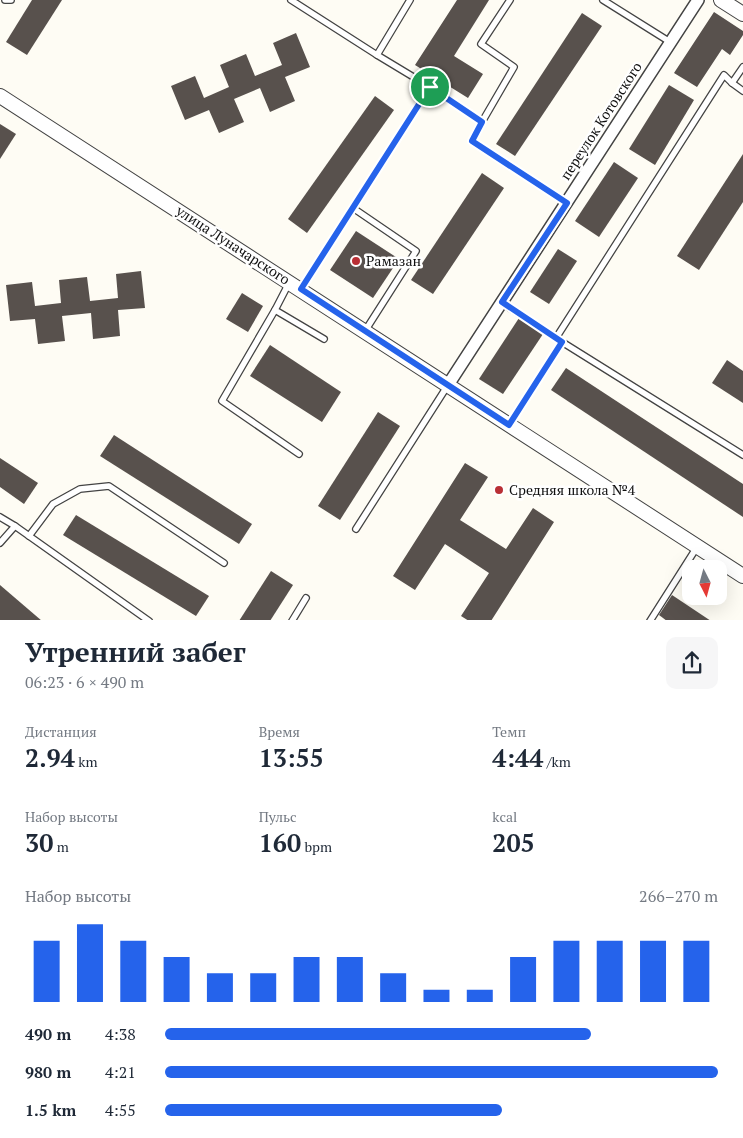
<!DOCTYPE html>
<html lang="ru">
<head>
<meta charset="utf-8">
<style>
  :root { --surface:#fff; --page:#f6f6f7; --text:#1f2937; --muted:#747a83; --accent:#2563eb }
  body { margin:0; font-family:"PT Serif",serif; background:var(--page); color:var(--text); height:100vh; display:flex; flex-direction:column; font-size:19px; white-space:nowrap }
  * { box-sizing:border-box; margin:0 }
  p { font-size:16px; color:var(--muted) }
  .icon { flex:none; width:28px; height:28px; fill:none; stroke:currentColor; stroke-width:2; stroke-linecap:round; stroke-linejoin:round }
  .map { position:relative; height:620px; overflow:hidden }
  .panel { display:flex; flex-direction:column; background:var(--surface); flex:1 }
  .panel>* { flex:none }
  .needle { width:32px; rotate:174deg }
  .tools { position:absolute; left:682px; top:560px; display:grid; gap:10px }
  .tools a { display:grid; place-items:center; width:45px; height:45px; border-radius:10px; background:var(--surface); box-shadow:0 5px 20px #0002; font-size:25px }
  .pin { position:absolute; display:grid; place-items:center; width:42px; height:42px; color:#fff; margin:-21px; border:2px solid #fff; border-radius:50%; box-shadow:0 1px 5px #0007 }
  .round { display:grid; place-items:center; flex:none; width:52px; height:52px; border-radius:10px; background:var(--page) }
  .headline { display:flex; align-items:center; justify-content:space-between; height:85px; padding:0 25px }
  h1 { font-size:28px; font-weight:700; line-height:38px }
  .figures { display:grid; grid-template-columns:repeat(3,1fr); gap:8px; height:85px; padding:5px 25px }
  .figures div { display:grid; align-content:center }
  .figures b { font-size:25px; font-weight:700 }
  .figures small { font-size:14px; font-weight:400 }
  .figures p { font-size:14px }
  .chart { height:140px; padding:10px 25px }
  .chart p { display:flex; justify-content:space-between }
  .chart svg { width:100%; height:90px; margin-top:5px; stroke:var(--accent); stroke-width:6 }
  ul { padding:0 25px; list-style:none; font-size:16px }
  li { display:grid; grid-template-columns:80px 60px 1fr; align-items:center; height:38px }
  li i { height:12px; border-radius:6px; background:var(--accent) }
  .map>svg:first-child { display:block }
  .building { fill:#58514d }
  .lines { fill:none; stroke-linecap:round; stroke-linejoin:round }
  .service-casing { stroke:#434343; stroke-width:8 }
  .minor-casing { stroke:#434343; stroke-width:14 }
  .tertiary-casing { stroke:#434343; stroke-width:16 }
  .service { stroke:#fff; stroke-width:5.5 }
  .minor { stroke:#fff; stroke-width:11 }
  .tertiary { stroke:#fff; stroke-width:14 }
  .route-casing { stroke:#fff; stroke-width:10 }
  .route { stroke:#2563eb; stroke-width:6 }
  .poi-dot { fill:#b92f35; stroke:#fff; stroke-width:2 }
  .labels { text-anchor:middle; stroke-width:5; stroke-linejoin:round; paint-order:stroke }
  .street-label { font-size:14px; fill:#101010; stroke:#fff }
  .poi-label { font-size:14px; fill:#101010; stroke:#fff; text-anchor:start }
</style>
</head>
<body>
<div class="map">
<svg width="743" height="621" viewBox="0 0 743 621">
  <rect width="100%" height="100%" fill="#fefcf4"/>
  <g class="building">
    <polygon points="32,0 62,0 27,55 6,42"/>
    <polygon points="457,0 489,0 454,56 483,74 468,98 415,65"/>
    <polygon points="714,12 743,31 743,35 730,55 722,49 697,87 674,73"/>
    <polygon points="582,13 602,26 515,156 496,144"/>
    <polygon points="296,33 310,67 285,77 295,101 270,112 260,88 234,99 244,122 219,133 209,110 185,120 171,86 195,76 204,98 229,87 220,65 246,54 255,76 282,65 273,43"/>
    <polygon points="669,85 694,100 655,165 629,149"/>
    <polygon points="375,96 394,110 307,233 288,219"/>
    <polygon points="0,124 16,134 0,159"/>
    <polygon points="743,154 743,202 699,270 677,256"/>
    <polygon points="614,162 638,178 599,237 575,221"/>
    <polygon points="482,173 504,188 433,294 411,280"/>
    <polygon points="356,231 399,259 373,298 330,270"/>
    <polygon points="558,249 577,261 549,304 530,292"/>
    <polygon points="141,271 145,308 118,310 120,336 93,339 91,313 62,316 65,341 38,344 35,319 10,321 6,285 32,282 35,306 61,303 59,280 87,277 90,301 118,298 116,274"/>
    <polygon points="242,293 263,306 248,332 226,319"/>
    <polygon points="519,318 543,334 503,394 479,379"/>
    <polygon points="270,345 341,392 322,422 250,376"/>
    <polygon points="727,360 743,371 743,403 712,383"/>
    <polygon points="566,368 743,484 743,517 551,390"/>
    <polygon points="378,412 400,426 340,520 318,506"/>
    <polygon points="114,435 252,524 239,544 100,456"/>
    <polygon points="0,458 38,483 24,504 0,487"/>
    <polygon points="465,463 488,477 460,520 506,549 533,508 554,522 491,621 469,621 461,616 489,573 445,544 415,590 393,576"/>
    <polygon points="76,515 209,596 196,616 63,535"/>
    <polygon points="271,571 293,585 270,621 239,621"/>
    <polygon points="0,585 42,621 0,621"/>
    <polygon points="672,595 711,621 667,621 659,615"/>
  </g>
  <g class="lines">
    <defs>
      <g id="service">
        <polyline points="5,0 11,0"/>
        <polyline points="291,0 377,55"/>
        <polyline points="410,0 377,55 430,87"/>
        <polyline points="603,0 670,42"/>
        <polyline points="732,83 743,91"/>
        <polyline points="482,122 514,67 481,44 510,0"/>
        <polyline points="353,208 416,251 365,331"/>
        <polyline points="289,283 275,310 324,339"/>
        <polyline points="301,289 430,87 482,122 472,141 567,203"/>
        <polyline points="502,303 558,339"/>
        <polyline points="275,310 222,401 299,454"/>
        <polyline points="556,338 724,75 732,83 743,67"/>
        <polyline points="509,425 562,342 743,455"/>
        <polyline points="0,517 15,526 0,543"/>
        <polyline points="15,526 149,621"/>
        <polyline points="356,529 448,385"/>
        <polyline points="29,536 53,504 80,489 109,486 224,563"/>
        <polyline points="292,621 306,598"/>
        <polyline points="650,621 697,547"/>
      </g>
      <polyline id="minor" points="448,385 698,0"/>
      <g id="tertiary">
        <polyline points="721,0 743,14"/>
        <polyline points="0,96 743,576"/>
      </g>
    </defs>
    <use href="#service" class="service-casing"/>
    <use href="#minor" class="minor-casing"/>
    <use href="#tertiary" class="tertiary-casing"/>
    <use href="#service" class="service"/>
    <use href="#minor" class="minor"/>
    <use href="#tertiary" class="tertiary"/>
  </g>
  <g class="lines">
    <defs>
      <polygon id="route" points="430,87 482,122 472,141 567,203 502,302 562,342 509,425 301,289"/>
    </defs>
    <use href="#route" class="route-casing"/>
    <use href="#route" class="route"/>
  </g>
  <g class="poi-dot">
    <circle cx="356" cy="261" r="5"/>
    <circle cx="499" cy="490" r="5"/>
  </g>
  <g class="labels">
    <g class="street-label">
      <text transform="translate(601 121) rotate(-57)" y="5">переулок Котовского</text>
      <text transform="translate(233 245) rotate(33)" y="5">улица Луначарского</text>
    </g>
    <g class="poi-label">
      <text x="366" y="266">Рамазан</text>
      <text x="509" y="495">Средняя школа №4</text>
    </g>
  </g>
</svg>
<div class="tools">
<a><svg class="needle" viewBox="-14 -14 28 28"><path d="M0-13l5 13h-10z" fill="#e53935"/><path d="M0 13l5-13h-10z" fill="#747a83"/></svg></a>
</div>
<div class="pin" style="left:430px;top:87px;background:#1e9e55"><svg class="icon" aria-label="arrive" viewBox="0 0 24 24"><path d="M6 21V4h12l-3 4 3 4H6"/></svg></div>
</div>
<section class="panel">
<div class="headline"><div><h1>Утренний забег</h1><p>06:23 · 6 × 490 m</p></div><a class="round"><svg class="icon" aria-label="share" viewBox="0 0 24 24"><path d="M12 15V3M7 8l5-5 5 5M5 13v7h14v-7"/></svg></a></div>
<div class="figures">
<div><p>Дистанция</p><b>2.94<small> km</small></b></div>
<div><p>Время</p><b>13:55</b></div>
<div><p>Темп</p><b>4:44<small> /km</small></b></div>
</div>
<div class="figures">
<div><p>Набор высоты</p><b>30<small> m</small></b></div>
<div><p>Пульс</p><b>160<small> bpm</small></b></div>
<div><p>kcal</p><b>205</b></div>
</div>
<div class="chart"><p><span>Набор высоты</span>266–270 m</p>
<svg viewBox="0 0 160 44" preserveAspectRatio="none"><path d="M5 44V14M15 44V6M25 44V14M35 44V22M45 44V30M55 44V30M65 44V22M75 44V22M85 44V30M95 44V38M105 44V38M115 44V22M125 44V14M135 44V14M145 44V14M155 44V14"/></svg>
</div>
<ul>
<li><b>490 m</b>4:38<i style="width:77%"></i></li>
<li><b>980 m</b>4:21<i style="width:100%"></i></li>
<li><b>1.5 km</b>4:55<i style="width:61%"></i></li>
</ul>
</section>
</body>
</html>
